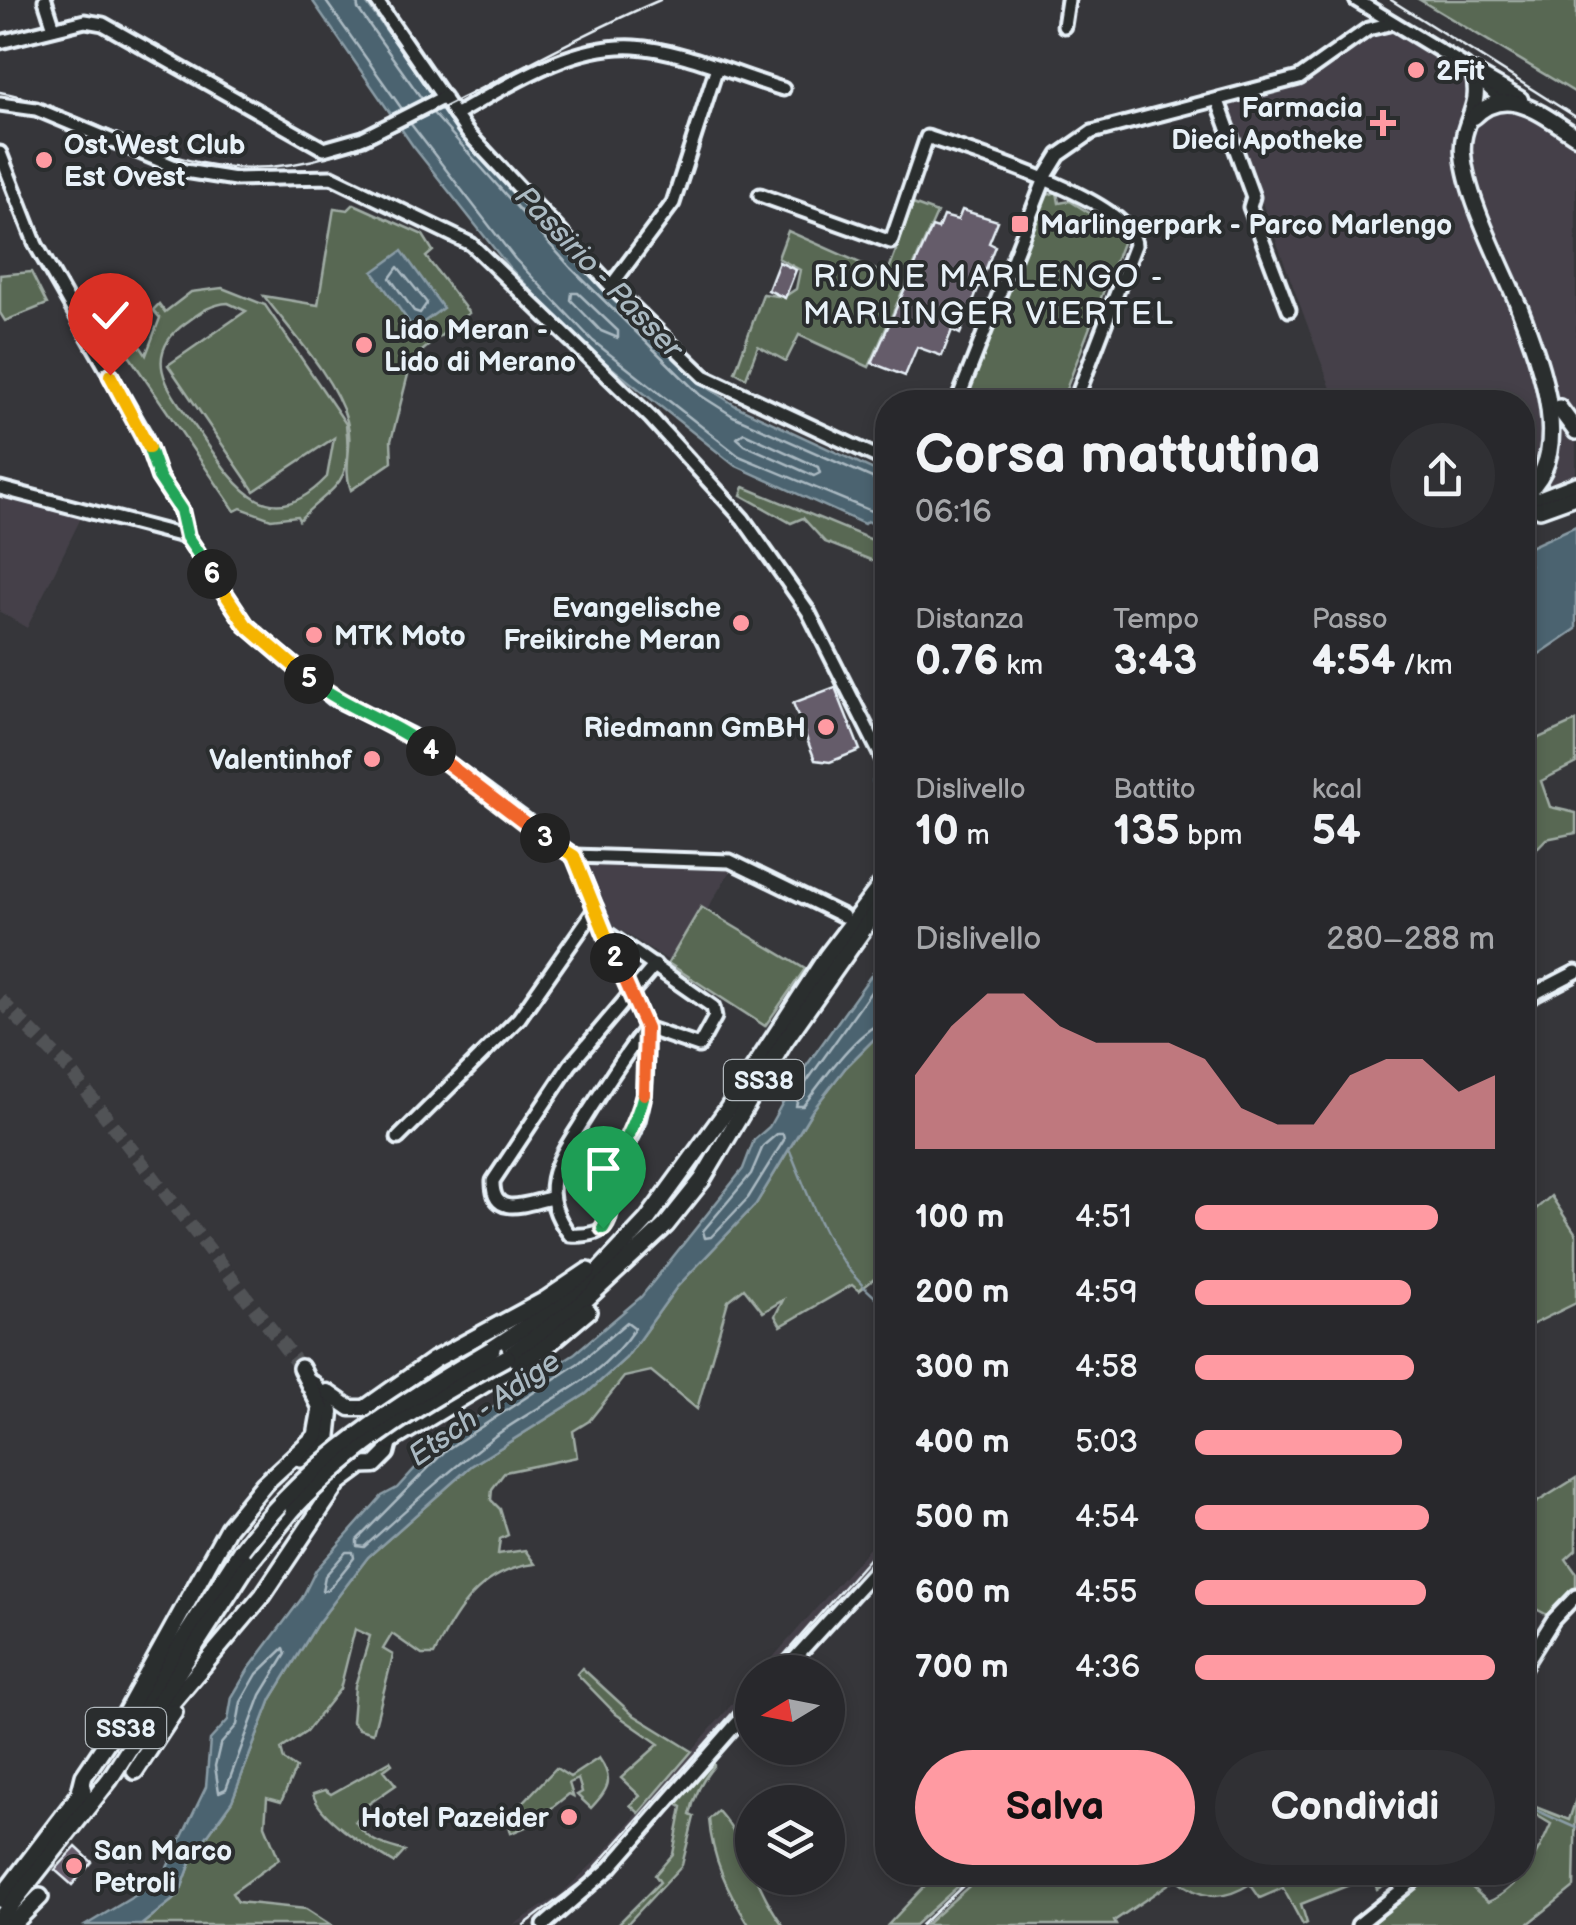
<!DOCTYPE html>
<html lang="it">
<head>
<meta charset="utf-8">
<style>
  :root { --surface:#28282c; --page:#303034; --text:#f1f3f6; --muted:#a5a6a9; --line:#444448; --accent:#ff9aa2 }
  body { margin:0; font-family:"Balsamiq Sans",sans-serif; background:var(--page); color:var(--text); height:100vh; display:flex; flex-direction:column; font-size:38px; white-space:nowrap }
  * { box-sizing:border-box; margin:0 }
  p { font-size:32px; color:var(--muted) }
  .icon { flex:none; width:55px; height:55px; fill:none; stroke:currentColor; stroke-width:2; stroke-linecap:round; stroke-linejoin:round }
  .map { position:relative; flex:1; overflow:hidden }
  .panel { position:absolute; left:875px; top:390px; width:660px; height:1495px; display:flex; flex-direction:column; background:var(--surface); border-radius:40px; box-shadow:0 5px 15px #0003,0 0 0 2px var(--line) }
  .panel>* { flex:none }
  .needle { width:65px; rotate:260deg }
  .buttons { position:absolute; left:735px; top:1655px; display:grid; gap:20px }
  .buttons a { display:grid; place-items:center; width:110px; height:110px; border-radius:50%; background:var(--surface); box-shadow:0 5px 15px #0003,0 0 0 2px var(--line); font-size:50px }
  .pin { position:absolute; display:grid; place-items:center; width:85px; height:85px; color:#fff; margin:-102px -42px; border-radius:50% 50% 50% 0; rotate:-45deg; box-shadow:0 0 10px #0007 }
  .pin .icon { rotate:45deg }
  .km { position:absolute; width:50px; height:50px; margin:-25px; border-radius:50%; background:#222; color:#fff; font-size:28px; line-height:50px; text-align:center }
  .round { display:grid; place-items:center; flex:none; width:105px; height:105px; border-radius:52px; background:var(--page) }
  .overview { display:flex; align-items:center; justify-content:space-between; height:170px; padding:0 40px }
  h1 { font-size:55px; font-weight:700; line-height:75px }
  .figures { display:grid; grid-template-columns:repeat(3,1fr); gap:15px; height:170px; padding:10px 40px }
  .figures div { display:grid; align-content:center }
  .figures b { font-size:42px; font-weight:700 }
  .figures small { font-size:28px; font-weight:400 }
  .figures p { font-size:28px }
  .chart { height:280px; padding:20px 40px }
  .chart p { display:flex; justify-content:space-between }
  .chart svg { width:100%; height:180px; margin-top:10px; fill:var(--accent); opacity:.7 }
  .primary-button { display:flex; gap:20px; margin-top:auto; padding:20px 40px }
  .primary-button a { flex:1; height:115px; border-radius:60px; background:var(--accent); color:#111; font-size:40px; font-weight:700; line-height:115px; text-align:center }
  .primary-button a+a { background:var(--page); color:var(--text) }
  ul { padding:0 40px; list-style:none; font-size:32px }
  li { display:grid; grid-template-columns:160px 120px 1fr; align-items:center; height:75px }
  li i { height:25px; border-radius:12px; background:var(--accent) }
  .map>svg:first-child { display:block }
  .built { fill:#444148 }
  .green { fill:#586852; stroke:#a0aca5; stroke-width:2.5; fill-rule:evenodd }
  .water { fill:#4c6470; stroke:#8a9ca6; stroke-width:2.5 }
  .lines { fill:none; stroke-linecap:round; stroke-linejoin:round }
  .shore { stroke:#aab9c2; stroke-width:2.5 }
  .stream { stroke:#8a9ca6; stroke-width:2.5 }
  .canal { stroke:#4c6470; stroke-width:10 }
  .building { fill:#655b6a; stroke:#e8f1f8; stroke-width:2.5 }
  .major-tunnel { stroke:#515256; stroke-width:14; stroke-dasharray:14 7; stroke-linecap:butt }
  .minor-casing { stroke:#e8f1f8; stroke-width:19 }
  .major-casing { stroke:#e8f1f8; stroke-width:21 }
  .highway-casing { stroke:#e8f1f8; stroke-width:22 }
  .minor { stroke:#2a2d2e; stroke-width:11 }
  .major { stroke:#2a2d2e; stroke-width:14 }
  .highway { stroke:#2a2d2e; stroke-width:15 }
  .rail { stroke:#e8f1f8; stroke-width:2.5 }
  .highway-bridge-casing { stroke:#e8f1f8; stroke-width:22; stroke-linecap:butt }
  .highway-bridge { stroke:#2a2d2e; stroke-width:15 }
  .split-1-casing { stroke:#fff; stroke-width:20 }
  .split-2-casing { stroke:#fff; stroke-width:20 }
  .split-3-casing { stroke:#fff; stroke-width:20 }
  .split-4-casing { stroke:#fff; stroke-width:20 }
  .split-5-casing { stroke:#fff; stroke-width:20 }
  .split-6-casing { stroke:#fff; stroke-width:20 }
  .split-7-casing { stroke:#fff; stroke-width:20 }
  .split-8-casing { stroke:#fff; stroke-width:20 }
  .split-1 { stroke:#22a559; stroke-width:12 }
  .split-2 { stroke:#f0652b; stroke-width:12 }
  .split-3 { stroke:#f5b400; stroke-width:12 }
  .split-4 { stroke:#f0652b; stroke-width:12 }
  .split-5 { stroke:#22a559; stroke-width:12 }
  .split-6 { stroke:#f5b400; stroke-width:12 }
  .split-7 { stroke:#22a559; stroke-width:12 }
  .split-8 { stroke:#f5b400; stroke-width:12 }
  .poi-dot { fill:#ff9aa2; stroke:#2a2d2e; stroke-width:4 }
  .labels { text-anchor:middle; stroke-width:8; stroke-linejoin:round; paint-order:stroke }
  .shield { fill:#2a2d2e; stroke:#afb6bb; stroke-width:2.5 }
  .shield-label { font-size:25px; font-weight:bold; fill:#e8f1f8 }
  .poi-label { font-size:28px; font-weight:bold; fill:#e8f1f8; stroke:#2a2d2e; text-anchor:start }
  .water-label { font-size:30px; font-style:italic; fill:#aab9c2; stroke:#2a2d2e }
  .quarter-label { font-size:32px; letter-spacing:2.5px; fill:#e8f1f8; stroke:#2a2d2e }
</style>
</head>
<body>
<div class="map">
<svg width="1576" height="1925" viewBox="0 0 1576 1925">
  <rect width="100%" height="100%" fill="#36363a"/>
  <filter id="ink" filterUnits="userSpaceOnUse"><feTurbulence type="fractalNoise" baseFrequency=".01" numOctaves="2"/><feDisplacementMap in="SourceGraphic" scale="20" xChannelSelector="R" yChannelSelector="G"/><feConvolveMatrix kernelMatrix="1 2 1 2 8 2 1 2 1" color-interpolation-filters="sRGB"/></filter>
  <g filter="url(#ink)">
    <g class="built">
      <polygon points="1392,29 1576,141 1576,479 1523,500 1522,402 1336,402 1225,103 1297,86 1370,36"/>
      <polygon points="0,495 82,516 27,628 0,612"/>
      <polygon points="585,855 734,864 707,910 700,907 669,961 611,924"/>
      <polygon points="887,1528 887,1544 868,1567 772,1672 760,1672"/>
      <polygon points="752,1681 752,1694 593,1877 538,1920 513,1925 561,1894 600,1857"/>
    </g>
    <g class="green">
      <polygon points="1420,0 1576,0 1576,93"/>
      <polygon points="1057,192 1059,203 1070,201 1125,235 1062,400 1067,402 963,402 1044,196"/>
      <path d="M354,204L423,235L433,251L426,257L469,313L412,359L391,441L392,462L351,490C342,467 354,445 347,421C334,376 292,333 264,296L318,305L334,208L348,210Z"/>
      <polygon points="913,204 937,213 869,367 799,335 786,361 758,346 746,378 735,372 763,294 784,297 796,289 800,270 778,258 788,231 887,275"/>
      <polygon points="31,272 47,304 5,321 0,313 0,275"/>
      <path d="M222,288L265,305L346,424C354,489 332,485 299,520L297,516L271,519L241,508L235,511L128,354L140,346L146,355L160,318L153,310L159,304L165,312L191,292ZM228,303L246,311L168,365L254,491L334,438L327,477C269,538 236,486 203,438C176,398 134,359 187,322C201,312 211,304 228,303Z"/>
      <polygon points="744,487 887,546 887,559 876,562 825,542 803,518 791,523 741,495"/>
      <polygon points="1576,721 1576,763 1541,781 1550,807 1576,813 1576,833 1546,839 1523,863 1523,745"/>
      <polygon points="701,907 805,969 765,1026 668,963"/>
      <path d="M887,1026V1218L875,1235L887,1257V1269L859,1291L852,1285L781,1326L775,1316L783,1300L763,1312L744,1288L728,1301L697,1409L651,1371L624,1377L589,1421L573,1431L577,1457L505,1472L492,1489L491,1500L500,1509L508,1535L500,1539L498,1554L525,1550L535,1564C481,1570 456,1610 434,1655H422L392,1634L383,1649L393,1655L373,1733L359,1729L352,1722L355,1686L370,1636L355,1629L340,1689L306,1732L281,1749L284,1760L296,1768L281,1802L267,1798L265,1825L279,1859L232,1893L238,1902L306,1909L331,1925H141L179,1895L194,1854L232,1801L271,1699L317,1624L368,1557L471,1466L586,1394L626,1358L676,1288L756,1204L812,1111L846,1067Z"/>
      <polygon points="1551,1196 1576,1234 1576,1303 1523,1329 1523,1220"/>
      <polygon points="1576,1478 1576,1550 1566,1559 1576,1573 1576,1596 1555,1619 1536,1609 1523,1623 1523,1511"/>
      <polygon points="582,1668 632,1714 692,1751 639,1813 630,1805 640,1796 621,1778 659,1744 616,1714 577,1674"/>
      <path d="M713,1756L714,1766C701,1781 694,1796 690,1815L694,1817L682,1865L626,1925H617L660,1882L655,1875L673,1854L682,1807L673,1802Z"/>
      <path d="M599,1758C615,1781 608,1789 591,1808L577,1795L582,1792L578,1779L569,1783L573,1796L569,1794L549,1810L550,1817L511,1833L509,1825L515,1811L556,1768L570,1777Z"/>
      <path d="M390,1761L392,1764L384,1770L396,1785L367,1805L369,1810L355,1821C367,1842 384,1845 405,1851L394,1863C371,1849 320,1820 313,1794L325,1790L331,1794Z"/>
      <path d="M1576,1799L1574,1887L1527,1925H1363L1429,1873H1456L1488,1902C1519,1889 1538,1854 1551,1824L1523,1807V1802L1569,1820Z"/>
      <path d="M718,1811C748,1845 755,1888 783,1925H749C728,1891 712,1859 709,1819Z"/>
      <path d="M1331,1872L1407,1873L1377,1889L1372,1876L1301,1904L1307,1923L1303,1925L1283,1888L1260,1898L1250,1884C1222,1902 1200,1899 1176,1879L1114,1921L1116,1925H925L984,1873Z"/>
      <polygon points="937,1873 973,1873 915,1925 888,1925"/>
    </g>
    <g class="water">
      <polygon points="312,0 364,0 468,142 578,261 707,387 736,406 887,476 887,529 867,521 864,524 734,465 587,348 508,266 413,146"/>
      <polygon points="402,251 443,308 414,329 373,272"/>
      <polygon points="1576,526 1576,629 1523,665 1523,573 1531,564 1523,567 1523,550"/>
      <polygon points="887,953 887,1026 846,1067 812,1111 756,1204 676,1288 626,1358 586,1394 471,1466 368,1557 317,1624 271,1699 232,1801 194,1854 179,1895 141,1925 86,1925 161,1880 206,1787 210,1740 228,1720 232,1697 248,1670 302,1598 316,1570 382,1496 397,1488 440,1441 575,1353 641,1297 743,1169 754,1140 769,1127 792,1086"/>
    </g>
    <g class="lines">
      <g class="shore">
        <polyline points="325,0 402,109"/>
        <polyline points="357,0 358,9 422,99"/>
        <polyline points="432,112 571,268 700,395 733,416 888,485"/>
        <polyline points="410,123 515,259 593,341 739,456 888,518"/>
        <polygon points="398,267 427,303 420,313 414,311 390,278"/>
        <polygon points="572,293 578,293 618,331 618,338 601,331 571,300"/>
        <polygon points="744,433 818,467 820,473 814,476 745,445 737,438"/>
        <path d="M888,968L800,1091L796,1106H803C820,1084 861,1024 888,1021"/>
        <polygon points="777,1134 783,1134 784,1140 748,1198 711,1237 705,1238 703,1231 751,1174 763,1146"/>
        <path d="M627,1322L635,1328C596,1385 547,1398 495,1436C449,1470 407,1509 364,1547L357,1546V1540L446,1450L580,1362Z"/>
        <polygon points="346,1552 353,1552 354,1558 328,1590 322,1591 325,1576"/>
        <polygon points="284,1648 286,1654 261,1695 226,1789 219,1792 215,1766 220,1745 237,1725 241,1702 257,1674"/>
      </g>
      <g class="stream">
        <path d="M790,1151C815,1211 833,1269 888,1307"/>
        <polyline points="1522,1804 1576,1828"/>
      </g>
      <g class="canal">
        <polyline points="1522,713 1530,741"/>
        <polyline points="876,781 887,785"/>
      </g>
    </g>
    <g class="building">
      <polygon points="962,210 998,221 989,243 995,246 960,334 952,330 942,356 917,347 905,376 872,363 932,227 938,229 943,216 958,220"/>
      <polygon points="779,262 796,270 785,298 768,290"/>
      <polygon points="835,687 860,750 830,762 815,760 793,703"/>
      <polygon points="76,1847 92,1862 72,1885 55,1870"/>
    </g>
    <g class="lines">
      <polyline class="major-tunnel" points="0,1000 69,1069 301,1368"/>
      <defs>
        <g id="minor">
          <polyline points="45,0 54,28"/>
          <polyline points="376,0 467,132 611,286 704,376 888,462"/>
          <polyline points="1356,0 1465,66 1502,101"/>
          <polyline points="1064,26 1068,0"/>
          <polyline points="0,42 85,21 103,24 324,149 363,138 444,97"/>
          <polyline points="1218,101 1253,197 1250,207 1289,310"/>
          <polyline points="0,104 36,109 185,171 235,179 332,177 471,244 651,418 743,519 808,611 888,770"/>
          <path d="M455,115C509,85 570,44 634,47C679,49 739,76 783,89"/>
          <polyline points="0,153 36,245 144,434 159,477 181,510 187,537 246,625 333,698 410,735 574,856 646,1028 699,1046 715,1017 713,1007 604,931"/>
          <path d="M760,195L891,242L927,137C966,150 1134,201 1135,245L1075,402"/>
          <polyline points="611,286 673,203 716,70"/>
          <polyline points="957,402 1046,176 1059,155 1092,132 1299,78 1368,29 1393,23"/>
          <polyline points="0,488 187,537"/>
          <polyline points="574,856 730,861 843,916"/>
          <polyline points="1522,1000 1576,972"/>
          <path d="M646,1028C646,1063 647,1097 635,1130C630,1144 616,1157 613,1171C605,1205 625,1238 570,1235C532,1187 562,1155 589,1111C608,1082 624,1055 646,1028Z"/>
          <polyline points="398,1138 519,1018 596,908"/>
          <path d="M551,1198C527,1203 492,1220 493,1181L570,1065L655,965"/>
          <polyline points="1522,1670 1553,1620 1576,1596"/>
          <polyline points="782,1672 888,1556"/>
          <polyline points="544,1925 610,1868 752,1706"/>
          <polyline points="1358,1925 1424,1872"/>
        </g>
        <g id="major">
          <path d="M1473,72C1484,109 1460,121 1463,154C1467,200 1501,263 1519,307"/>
          <polyline points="1473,72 1520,99"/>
          <path d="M1474,117C1507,83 1544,116 1576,136"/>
          <polyline points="314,1384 331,1412 328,1440"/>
          <polyline points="327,1392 350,1408 366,1408"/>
          <polyline points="347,1466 375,1465 387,1453 390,1441"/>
        </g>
        <g id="highway">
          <path d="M1519,307C1541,364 1576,459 1522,495"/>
          <polyline points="1559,408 1576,431"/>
          <polyline points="1522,506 1576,485"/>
          <polyline points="1540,509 1576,496"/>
          <polyline points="492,1349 582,1289 647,1220 725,1113 827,956 888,876"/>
          <polyline points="507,1357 581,1304 666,1225 702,1180 784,1042 888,894"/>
          <polyline points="366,1408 434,1360 545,1300 588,1271"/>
          <polyline points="390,1441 544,1348 588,1311"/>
          <polyline points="301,1459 328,1440"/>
          <polyline points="138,1709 242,1549"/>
          <polyline points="158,1719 263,1595 338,1483 357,1469"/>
          <polyline points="135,1771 174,1712"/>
          <polyline points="79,1796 84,1776 123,1718 228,1528 264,1484 316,1436 321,1408 301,1368"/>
          <polyline points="0,1899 83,1790"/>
          <polyline points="0,1919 109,1780 246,1567 293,1509"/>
          <polyline points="12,1925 40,1897"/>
        </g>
      </defs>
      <use href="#minor" class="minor-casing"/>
      <use href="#major" class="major-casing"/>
      <use href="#highway" class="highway-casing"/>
      <use href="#minor" class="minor"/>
      <use href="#major" class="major"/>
      <use href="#highway" class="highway"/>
      <g class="rail">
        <polyline points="1391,0 1576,117"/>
        <path d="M0,92C71,105 131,148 201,163C302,183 382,138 468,95C532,62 595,28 660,0"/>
        <polyline points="1522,1011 1576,983"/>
        <polyline points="1522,1402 1535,1404"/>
        <polyline points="769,1672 888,1537"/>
        <polyline points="524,1925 585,1879 752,1691"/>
        <polyline points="921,1925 978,1872"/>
      </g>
      <defs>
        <g id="highway-bridge">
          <path d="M293,1509C356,1443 427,1400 507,1357"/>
          <path d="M242,1549C311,1457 395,1407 492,1349"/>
        </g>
      </defs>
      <use href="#highway-bridge" class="highway-bridge-casing"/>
      <use href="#highway-bridge" class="highway-bridge"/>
    </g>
  </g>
  <g class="lines" filter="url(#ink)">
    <defs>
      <path id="split-1" d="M603,1228C616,1207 606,1189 614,1168C625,1140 636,1125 644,1094"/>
      <polyline id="split-2" points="615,958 646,1028 644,1094"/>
      <polyline id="split-3" points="545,838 574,856 615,958"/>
      <polyline id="split-4" points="431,751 545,838"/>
      <path id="split-5" d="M309,679C347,709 393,722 431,751"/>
      <polyline id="split-6" points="212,574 246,625 309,679"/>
      <polyline id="split-7" points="149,448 159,477 181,510 187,537 212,574"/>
      <polyline id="split-8" points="110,375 149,448"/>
    </defs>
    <use href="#split-1" class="split-1-casing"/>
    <use href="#split-2" class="split-2-casing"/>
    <use href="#split-3" class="split-3-casing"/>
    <use href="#split-4" class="split-4-casing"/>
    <use href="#split-5" class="split-5-casing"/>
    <use href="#split-6" class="split-6-casing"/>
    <use href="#split-7" class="split-7-casing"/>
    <use href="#split-8" class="split-8-casing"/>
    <use href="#split-1" class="split-1"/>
    <use href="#split-2" class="split-2"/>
    <use href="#split-3" class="split-3"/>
    <use href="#split-4" class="split-4"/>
    <use href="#split-5" class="split-5"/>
    <use href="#split-6" class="split-6"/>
    <use href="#split-7" class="split-7"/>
    <use href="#split-8" class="split-8"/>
  </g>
  <g class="poi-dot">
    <circle cx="1416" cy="70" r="10"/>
    <path d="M1378 108h10v10h10v10h-10v10h-10v-10h-10v-10h10z"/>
    <circle cx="44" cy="160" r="10"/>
    <rect x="1010" y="214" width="20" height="20" rx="5"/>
    <circle cx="364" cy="345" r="10"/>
    <circle cx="741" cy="623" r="10"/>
    <circle cx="314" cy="635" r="10"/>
    <circle cx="826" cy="727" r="10"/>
    <circle cx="372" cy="759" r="10"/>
    <circle cx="569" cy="1817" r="10"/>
    <circle cx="74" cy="1866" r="10"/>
  </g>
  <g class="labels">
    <g class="shield">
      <rect x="724" y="1060" width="80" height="40" rx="8"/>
      <rect x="86" y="1708" width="80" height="40" rx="8"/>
    </g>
    <g class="shield-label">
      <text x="764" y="1089">SS38</text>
      <text x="126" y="1737">SS38</text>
    </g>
    <g class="poi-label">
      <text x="1436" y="80">2Fit</text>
      <text x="1363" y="117" text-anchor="end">Farmacia<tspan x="1363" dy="32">Dieci Apotheke</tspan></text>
      <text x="64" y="154">Ost West Club<tspan x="64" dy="32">Est Ovest</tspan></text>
      <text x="1040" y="234">Marlingerpark - Parco Marlengo</text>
      <text x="384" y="339">Lido Meran -<tspan x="384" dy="32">Lido di Merano</tspan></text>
      <text x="721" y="617" text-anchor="end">Evangelische<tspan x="721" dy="32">Freikirche Meran</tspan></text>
      <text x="334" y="645">MTK Moto</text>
      <text x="806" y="737" text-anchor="end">Riedmann GmBH</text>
      <text x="352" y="769" text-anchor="end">Valentinhof</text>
      <text x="549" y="1827" text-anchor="end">Hotel Pazeider</text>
      <text x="94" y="1860">San Marco<tspan x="94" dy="32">Petroli</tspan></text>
    </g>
    <g class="water-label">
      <text transform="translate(599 272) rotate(46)" y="10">Passirio - Passer</text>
      <text transform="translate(484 1408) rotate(-35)" y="10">Etsch - Adige</text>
    </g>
    <g class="quarter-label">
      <text x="989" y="287">RIONE MARLENGO -<tspan x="989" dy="37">MARLINGER VIERTEL</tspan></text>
    </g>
  </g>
</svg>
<div class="buttons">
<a><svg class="needle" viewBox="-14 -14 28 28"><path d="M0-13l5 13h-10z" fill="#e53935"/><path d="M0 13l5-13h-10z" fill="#a5a6a9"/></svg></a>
<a><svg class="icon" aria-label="layers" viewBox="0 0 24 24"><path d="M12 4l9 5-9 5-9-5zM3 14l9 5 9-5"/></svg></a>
</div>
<div class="pin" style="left:603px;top:1228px;background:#1e9e55"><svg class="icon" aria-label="arrive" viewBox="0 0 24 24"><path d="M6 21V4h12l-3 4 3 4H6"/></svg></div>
<div class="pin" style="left:110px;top:375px;background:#d93025"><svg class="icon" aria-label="check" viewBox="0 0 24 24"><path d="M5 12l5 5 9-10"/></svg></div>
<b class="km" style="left:615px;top:958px">2</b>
<b class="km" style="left:545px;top:838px">3</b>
<b class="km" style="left:431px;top:751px">4</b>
<b class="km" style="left:309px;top:679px">5</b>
<b class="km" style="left:212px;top:574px">6</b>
<section class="panel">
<div class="overview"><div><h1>Corsa mattutina</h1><p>06:16</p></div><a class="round"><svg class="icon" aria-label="share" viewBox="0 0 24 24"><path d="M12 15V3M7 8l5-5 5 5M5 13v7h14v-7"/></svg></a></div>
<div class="figures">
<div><p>Distanza</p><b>0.76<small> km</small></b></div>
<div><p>Tempo</p><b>3:43</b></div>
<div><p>Passo</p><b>4:54<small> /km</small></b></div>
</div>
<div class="figures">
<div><p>Dislivello</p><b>10<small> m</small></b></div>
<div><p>Battito</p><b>135<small> bpm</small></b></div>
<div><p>kcal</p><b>54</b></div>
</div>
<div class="chart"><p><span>Dislivello</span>280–288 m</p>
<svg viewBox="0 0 160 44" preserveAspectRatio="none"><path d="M0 44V26L10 14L20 6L30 6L40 14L50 18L60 18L70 18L80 22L90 34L100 38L110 38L120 26L130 22L140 22L150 30L160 26V44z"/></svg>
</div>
<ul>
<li><b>100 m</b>4:51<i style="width:81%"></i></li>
<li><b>200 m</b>4:59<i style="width:72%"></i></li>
<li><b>300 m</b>4:58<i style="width:73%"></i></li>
<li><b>400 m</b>5:03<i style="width:69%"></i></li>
<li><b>500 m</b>4:54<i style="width:78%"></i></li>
<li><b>600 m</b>4:55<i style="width:77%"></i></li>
<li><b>700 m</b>4:36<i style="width:100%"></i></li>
</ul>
<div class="primary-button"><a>Salva</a><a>Condividi</a></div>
</section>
</div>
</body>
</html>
